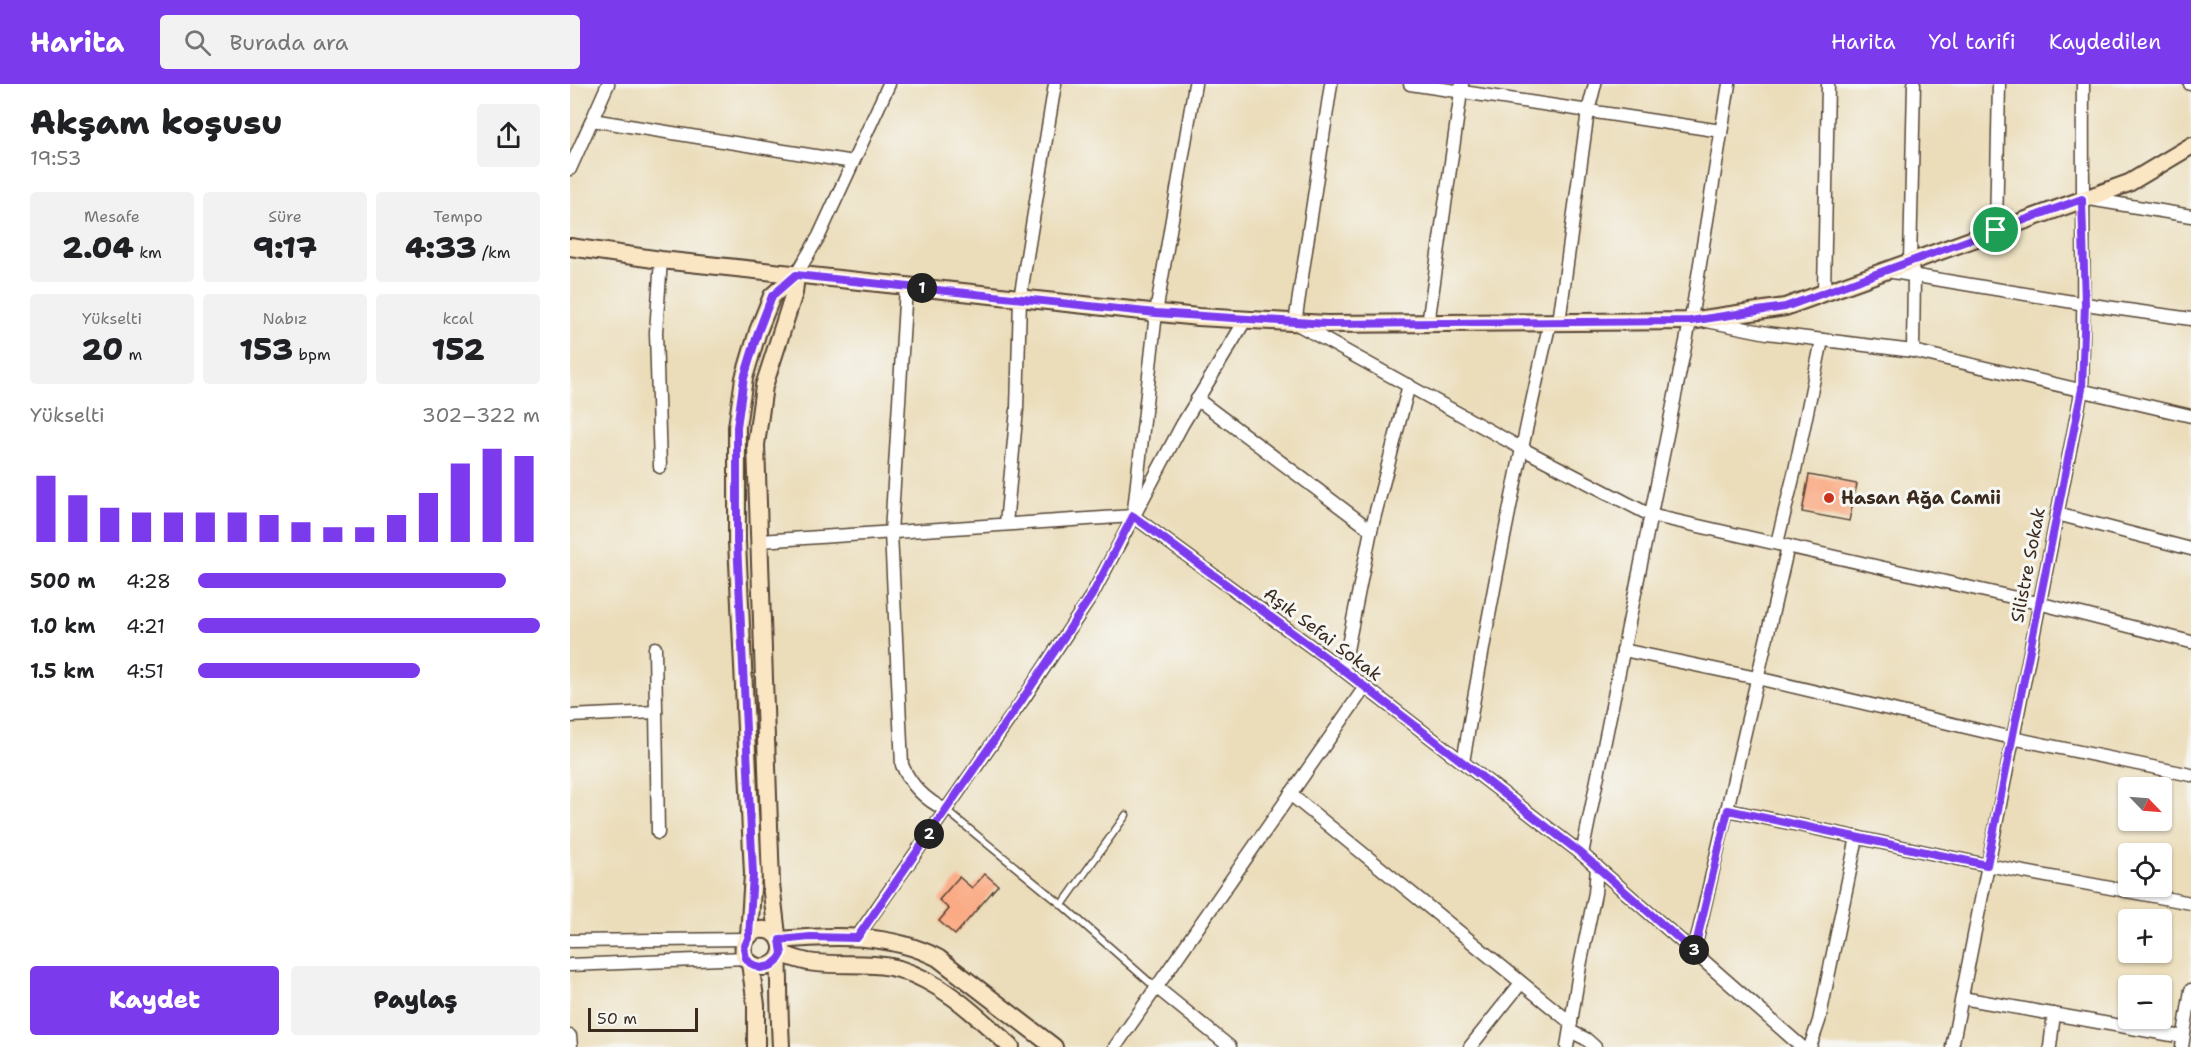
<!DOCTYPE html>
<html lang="tr">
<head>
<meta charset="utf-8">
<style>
  :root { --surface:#fff; --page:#f2f2f2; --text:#202124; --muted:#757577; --accent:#7c3aed }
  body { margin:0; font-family:"Shantell Sans",sans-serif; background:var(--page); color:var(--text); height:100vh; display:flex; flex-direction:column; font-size:22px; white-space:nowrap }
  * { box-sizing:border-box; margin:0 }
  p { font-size:20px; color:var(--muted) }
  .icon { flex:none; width:33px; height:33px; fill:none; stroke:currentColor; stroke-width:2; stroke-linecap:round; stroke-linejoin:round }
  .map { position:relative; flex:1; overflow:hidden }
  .sheet { display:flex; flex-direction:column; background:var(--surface); width:570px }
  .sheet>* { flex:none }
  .needle { width:39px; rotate:115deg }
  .controls { position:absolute; left:1548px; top:693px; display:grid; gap:12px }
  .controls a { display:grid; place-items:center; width:54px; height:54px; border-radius:6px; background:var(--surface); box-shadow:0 2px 4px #0004; font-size:30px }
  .scale { position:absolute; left:18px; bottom:15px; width:110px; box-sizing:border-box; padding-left:6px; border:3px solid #3b2a1e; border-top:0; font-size:16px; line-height:21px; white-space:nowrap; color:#3b2a1e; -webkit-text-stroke:4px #f6f6f2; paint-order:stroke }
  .pin { position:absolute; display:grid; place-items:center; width:51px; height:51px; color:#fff; margin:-26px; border:3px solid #fff; border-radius:50%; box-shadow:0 2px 6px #0007 }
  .km { position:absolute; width:30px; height:30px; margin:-15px; border-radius:50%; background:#222; color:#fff; font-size:16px; line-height:30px; text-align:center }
  .round { display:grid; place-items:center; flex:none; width:63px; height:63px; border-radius:6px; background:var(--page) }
  .summary { display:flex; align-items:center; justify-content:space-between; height:102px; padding:0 30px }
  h1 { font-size:33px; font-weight:800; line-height:45px }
  .stats { display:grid; grid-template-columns:repeat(3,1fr); gap:9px; height:102px; padding:6px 30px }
  .stats div { display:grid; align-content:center; border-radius:6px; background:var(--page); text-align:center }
  .stats b { font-size:30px; font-weight:800 }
  .stats small { font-size:16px; font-weight:400 }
  .stats p { font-size:16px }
  .chart { height:168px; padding:12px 30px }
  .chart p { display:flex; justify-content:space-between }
  .chart svg { width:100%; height:108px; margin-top:6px; stroke:var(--accent); stroke-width:6 }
  .primary-button { display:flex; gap:12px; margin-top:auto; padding:12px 30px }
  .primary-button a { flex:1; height:69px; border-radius:6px; background:var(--accent); color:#fff; font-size:24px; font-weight:800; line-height:69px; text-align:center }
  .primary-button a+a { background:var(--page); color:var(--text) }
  ul { padding:0 30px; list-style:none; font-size:20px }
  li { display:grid; grid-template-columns:96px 72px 1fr; align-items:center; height:45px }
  li i { height:15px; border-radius:8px; background:var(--accent) }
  header { display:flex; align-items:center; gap:36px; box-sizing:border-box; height:84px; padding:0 30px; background:var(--accent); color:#fff }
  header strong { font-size:28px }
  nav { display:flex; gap:33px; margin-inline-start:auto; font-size:21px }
  .search { width:420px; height:54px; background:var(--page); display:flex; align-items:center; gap:15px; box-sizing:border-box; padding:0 21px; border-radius:6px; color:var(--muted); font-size:22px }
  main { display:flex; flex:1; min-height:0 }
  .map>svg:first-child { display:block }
  .building { fill:#faaa84 }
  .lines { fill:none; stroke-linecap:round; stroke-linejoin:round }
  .lane-casing { stroke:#554535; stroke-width:9 }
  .street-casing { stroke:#554535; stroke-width:15 }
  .secondary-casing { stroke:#554535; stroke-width:20 }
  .lane { stroke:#fff; stroke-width:6 }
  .street { stroke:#fff; stroke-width:12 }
  .secondary { stroke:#fbe6c4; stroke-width:16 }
  .route-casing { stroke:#fff; stroke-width:12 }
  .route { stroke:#7c3aed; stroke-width:8 }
  .poi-dot { fill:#c8321e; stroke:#f6f6f2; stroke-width:2 }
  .labels { text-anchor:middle; stroke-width:6; stroke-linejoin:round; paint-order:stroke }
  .poi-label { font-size:18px; font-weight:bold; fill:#3b2a1e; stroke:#f6f6f2; text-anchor:start }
  .street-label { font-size:18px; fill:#3b2a1e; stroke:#f6f6f2 }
</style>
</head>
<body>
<header>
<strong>Harita</strong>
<div class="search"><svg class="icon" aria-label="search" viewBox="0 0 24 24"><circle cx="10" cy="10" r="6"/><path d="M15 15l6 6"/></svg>Burada ara</div>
<nav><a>Harita</a><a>Yol tarifi</a><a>Kaydedilen</a></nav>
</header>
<main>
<section class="sheet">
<div class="summary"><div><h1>Akşam koşusu</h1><p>19:53</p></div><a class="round"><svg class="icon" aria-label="share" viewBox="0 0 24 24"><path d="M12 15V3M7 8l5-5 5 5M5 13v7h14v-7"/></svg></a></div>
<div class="stats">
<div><p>Mesafe</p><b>2.04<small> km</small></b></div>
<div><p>Süre</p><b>9:17</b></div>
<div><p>Tempo</p><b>4:33<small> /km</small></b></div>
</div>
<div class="stats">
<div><p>Yükselti</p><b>20<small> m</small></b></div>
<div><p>Nabız</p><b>153<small> bpm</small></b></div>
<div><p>kcal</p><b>152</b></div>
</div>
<div class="chart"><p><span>Yükselti</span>302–322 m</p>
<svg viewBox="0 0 160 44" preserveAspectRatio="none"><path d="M5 44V17M15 44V25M25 44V30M35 44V32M45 44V32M55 44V32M65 44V32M75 44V33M85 44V36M95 44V38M105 44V38M115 44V33M125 44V24M135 44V12M145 44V6M155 44V9"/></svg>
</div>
<ul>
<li><b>500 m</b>4:28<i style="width:90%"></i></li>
<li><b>1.0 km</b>4:21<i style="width:100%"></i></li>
<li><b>1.5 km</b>4:51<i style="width:65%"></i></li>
</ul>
<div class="primary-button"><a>Kaydet</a><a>Paylaş</a></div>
</section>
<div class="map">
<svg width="1621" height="963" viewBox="0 0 1621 963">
  <rect width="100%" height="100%" fill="#f6f6f2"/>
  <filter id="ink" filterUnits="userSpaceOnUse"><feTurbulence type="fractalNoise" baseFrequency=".0167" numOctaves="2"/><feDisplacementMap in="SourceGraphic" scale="12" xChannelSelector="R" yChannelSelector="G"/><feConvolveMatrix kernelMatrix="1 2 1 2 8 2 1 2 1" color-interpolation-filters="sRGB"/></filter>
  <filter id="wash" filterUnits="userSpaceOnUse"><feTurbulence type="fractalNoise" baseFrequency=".008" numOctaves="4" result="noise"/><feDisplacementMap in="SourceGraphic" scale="24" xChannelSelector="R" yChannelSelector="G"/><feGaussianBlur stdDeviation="1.35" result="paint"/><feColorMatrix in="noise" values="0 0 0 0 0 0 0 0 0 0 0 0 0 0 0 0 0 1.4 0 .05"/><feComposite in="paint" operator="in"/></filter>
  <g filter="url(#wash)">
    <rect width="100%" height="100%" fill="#ebddba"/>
    <g id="blocks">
      <g class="building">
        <polygon points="1239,391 1287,400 1279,437 1232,428"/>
        <polygon points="415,790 428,801 385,851 369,837 379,825 369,816 389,793 402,804"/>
      </g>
    </g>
  </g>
  <g filter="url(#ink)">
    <use href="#blocks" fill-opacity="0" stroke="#554535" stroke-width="1.5"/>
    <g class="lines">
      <defs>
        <g id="lane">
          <polyline points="376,726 492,821 585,903"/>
          <polyline points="492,821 556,731"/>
        </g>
        <g id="street">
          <polyline points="761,0 725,239 951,364 1080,431 1468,519 1621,558"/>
          <polyline points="840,0 1151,47"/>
          <polyline points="1620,0 1621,0"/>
          <polyline points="22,36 283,78"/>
          <polyline points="0,85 38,0"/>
          <polyline points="1519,115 1621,132"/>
          <polyline points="1426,146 1429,0"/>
          <polyline points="1317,187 1515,220 1621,235"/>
          <polyline points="226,191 249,152 319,0"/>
          <path d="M336,203L321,449L332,681C341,702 355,716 376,726"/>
          <polyline points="1254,208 1258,0"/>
          <polyline points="1137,237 1197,249 1343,267 1621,332"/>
          <polyline points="989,238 1018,27 1025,0"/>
          <polyline points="858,240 892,1"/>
          <polyline points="1343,267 1344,191 1340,177 1344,0"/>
          <polyline points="627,315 801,446"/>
          <polyline points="90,383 86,248 91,176"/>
          <polyline points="564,426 586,229 625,0"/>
          <polyline points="1487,430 1621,465"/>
          <polyline points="436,440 447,325 450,215 485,0"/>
          <polyline points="190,457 563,432 773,586 1012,770 1232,963"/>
          <polyline points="1207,459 1225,386 1252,256"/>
          <polyline points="85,564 88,749"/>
          <polyline points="1053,566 1187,594 1442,654 1621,691"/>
          <polyline points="773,586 801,446 839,301"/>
          <polyline points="0,632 86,628"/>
          <path d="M893,678C918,530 946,384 980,238"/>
          <polyline points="720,710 1001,939"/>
          <polyline points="1158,726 1417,781 1621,819"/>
          <polyline points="1012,770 1123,223 1159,0"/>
          <polyline points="287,853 452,617 522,511 612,341 676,235"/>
          <polyline points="0,857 176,855"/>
          <polyline points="1124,868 1218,462"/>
          <polyline points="0,881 176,874"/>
          <polyline points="586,903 660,963"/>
          <polyline points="1392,914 1613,953"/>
          <polyline points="1000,947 1016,955 1025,963"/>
          <polyline points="0,952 1,963"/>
          <polyline points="545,963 795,603"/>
          <polyline points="900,963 951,899"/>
          <polyline points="997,963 1010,882 1025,809 1027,783"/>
          <polyline points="1240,963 1249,937 1287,753"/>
          <path d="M1382,963L1512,305C1515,204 1512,102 1513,0"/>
          <polyline points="1480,963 1484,930"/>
          <polyline points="1612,963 1621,906"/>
        </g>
        <g id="secondary">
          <polyline points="0,163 91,176 628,233 757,240 1120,237 1215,223 1559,99 1621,62"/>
          <polyline points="207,851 201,800 186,361 194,302 224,209 226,191"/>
          <polyline points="179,852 183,790 167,458 167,343 174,294 188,247 202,212 226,191"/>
          <path d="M210,856C263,851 320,849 368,874L484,963"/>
          <path d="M212,870C220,873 229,876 238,878C268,883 300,877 329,885C374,899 407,932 441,963"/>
          <path d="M209,875C194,892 167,880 175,858C182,838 214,844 212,866C212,869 210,872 209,875C208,882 209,891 209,898C209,920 210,941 211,963"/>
          <polyline points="180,879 186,921 186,963"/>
        </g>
      </defs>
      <use href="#lane" class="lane-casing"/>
      <use href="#street" class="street-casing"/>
      <use href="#secondary" class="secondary-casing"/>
      <use href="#lane" class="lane"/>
      <use href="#street" class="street"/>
      <use href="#secondary" class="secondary"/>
    </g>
  </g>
  <g class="lines" filter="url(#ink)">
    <defs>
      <polygon id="route" points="1512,115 1515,220 1512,305 1417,781 1158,726 1124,868 1012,770 773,586 563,432 522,511 452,616 287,854 240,853 210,856 212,870 209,875 201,882 190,884 180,879 176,874 174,864 179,852 183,790 167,458 167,343 174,294 188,248 202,212 226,191 586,229 757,240 1120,237 1215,223"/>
    </defs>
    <use href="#route" class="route-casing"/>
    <use href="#route" class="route"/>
  </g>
  <circle class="poi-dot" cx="1259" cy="414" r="6"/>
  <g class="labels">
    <g class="poi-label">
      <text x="1271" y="420">Hasan Ağa Camii</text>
    </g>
    <g class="street-label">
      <text transform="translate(1458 481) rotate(-79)" y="6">Silistre Sokak</text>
      <text transform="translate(753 550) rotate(37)" y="6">Aşık Sefai Sokak</text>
    </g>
  </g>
</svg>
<div class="controls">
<a><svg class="needle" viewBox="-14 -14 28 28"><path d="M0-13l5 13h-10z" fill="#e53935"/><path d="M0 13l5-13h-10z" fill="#757577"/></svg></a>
<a><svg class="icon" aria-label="locate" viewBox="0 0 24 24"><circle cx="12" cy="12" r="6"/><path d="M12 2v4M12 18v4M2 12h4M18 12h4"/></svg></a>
<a>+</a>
<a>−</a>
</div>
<div class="scale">50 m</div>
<div class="pin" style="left:1426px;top:146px;background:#1e9e55"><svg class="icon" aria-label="arrive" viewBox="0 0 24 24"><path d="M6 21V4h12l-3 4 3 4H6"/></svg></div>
<b class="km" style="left:352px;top:204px">1</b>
<b class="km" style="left:359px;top:750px">2</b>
<b class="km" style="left:1124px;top:866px">3</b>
</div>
</main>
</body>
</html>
